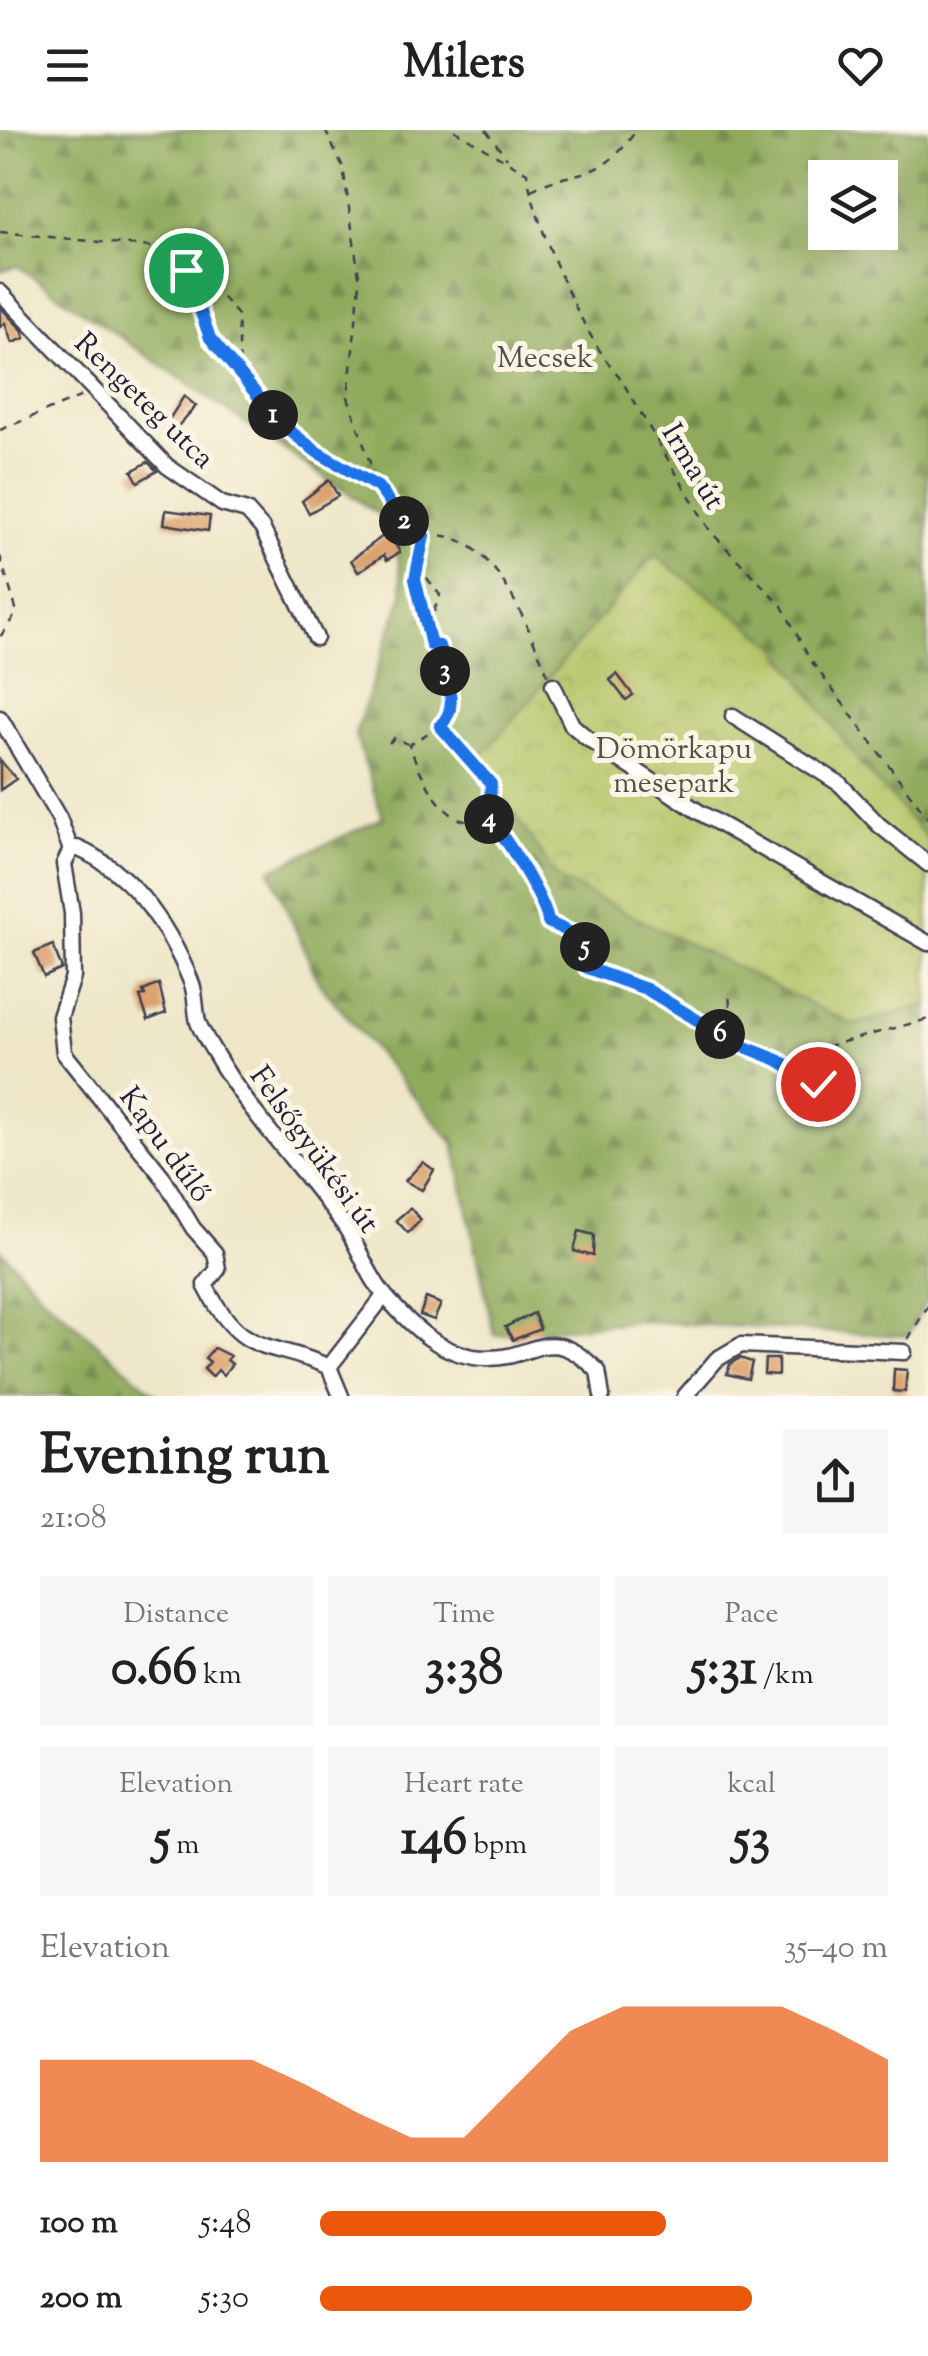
<!DOCTYPE html>
<html lang="en">
<head>
<meta charset="utf-8">
<style>
  :root { --surface:#fff; --page:#f6f6f6; --text:#222; --muted:#767676; --accent:#ea580c }
  body { margin:0; font-family:"Sorts Mill Goudy",serif; background:var(--page); color:var(--text); height:100vh; display:flex; flex-direction:column; font-size:38px; white-space:nowrap }
  * { box-sizing:border-box; margin:0 }
  p { font-size:32px; color:var(--muted) }
  .icon { flex:none; width:55px; height:55px; fill:none; stroke:currentColor; stroke-width:2; stroke-linecap:round; stroke-linejoin:round }
  .map { position:relative; height:1266px; overflow:hidden }
  .sheet { display:flex; flex-direction:column; background:var(--surface); flex:1 }
  .sheet>* { flex:none }
  .controls { position:absolute; left:808px; top:30px; display:grid; gap:20px }
  .controls a { display:grid; place-items:center; width:90px; height:90px; border-radius:0px; background:var(--surface); box-shadow:0 10px 40px #0002; font-size:50px }
  .pin { position:absolute; display:grid; place-items:center; width:85px; height:85px; color:#fff; margin:-42px; border:5px solid #fff; border-radius:50%; box-shadow:0 2px 10px #0007 }
  .km { position:absolute; width:50px; height:50px; margin:-25px; border-radius:50%; background:#222; color:#fff; font-size:28px; line-height:50px; text-align:center }
  .round { display:grid; place-items:center; flex:none; width:105px; height:105px; border-radius:0px; background:var(--page) }
  .summary { display:flex; align-items:center; justify-content:space-between; height:170px; padding:0 40px }
  h1 { font-size:55px; font-weight:700; line-height:75px }
  .metrics { display:grid; grid-template-columns:repeat(3,1fr); gap:15px; height:170px; padding:10px 40px }
  .metrics div { display:grid; align-content:center; border-radius:0px; background:var(--page); text-align:center }
  .metrics b { font-size:50px; font-weight:700 }
  .metrics small { font-size:28px; font-weight:400 }
  .metrics p { font-size:28px }
  .chart { height:280px; padding:20px 40px }
  .chart p { display:flex; justify-content:space-between }
  .chart svg { width:100%; height:180px; margin-top:10px; fill:var(--accent); opacity:.7 }
  ul { padding:0 40px; list-style:none; font-size:32px }
  li { display:grid; grid-template-columns:160px 120px 1fr; align-items:center; height:75px }
  li i { height:25px; border-radius:12px; background:var(--accent) }
  header { display:flex; justify-content:space-between; align-items:center; height:130px; padding:0 40px; background:var(--surface); font-size:45px; font-weight:700 }
  .map>svg:first-child { display:block }
  .forest { fill:url(#forest-firs); stroke:#58664c; stroke-width:2.5; fill-rule:evenodd }
  .park { fill:url(#park-crowns); stroke:#6b7452; stroke-width:2.5 }
  .building { fill:#d7985f }
  .lines { fill:none; stroke-linecap:round; stroke-linejoin:round }
  .minor-casing { stroke:#413f50; stroke-width:19 }
  .path { stroke:#413f50; stroke-width:2.5; stroke-dasharray:8 8; stroke-linecap:butt }
  .minor { stroke:#fff; stroke-width:14 }
  .route-casing { stroke:#fff; stroke-width:20 }
  .route { stroke:#1a73e8; stroke-width:12 }
  .labels { text-anchor:middle; stroke-width:10; stroke-linejoin:round; paint-order:stroke }
  .park-label { font-size:30px; fill:#4e5348; stroke:#fcf5e5 }
  .street-label { font-size:30px; fill:#22223b; stroke:#fcf5e5 }
</style>
</head>
<body>
<header><svg class="icon" aria-label="menu" viewBox="0 0 24 24"><path d="M4 6h16M4 12h16M4 18h16"/></svg>Milers<svg class="icon" aria-label="heart" viewBox="0 0 24 24"><path d="M12 20l-8-8c-3-5 5-10 8-4 3-6 11-1 8 4z"/></svg></header>
<div class="map">
<svg width="928" height="1266" viewBox="0 0 928 1266">
  <defs>
    <pattern id="forest-firs" width="22" height="20" patternUnits="userSpaceOnUse" patternTransform="scale(2.5)"><rect width="22" height="20" fill="#8faa5c"/><path d="M5 1l3.5 6h-7zM16 11l3.5 6h-7z" fill="#748a4d"/></pattern>
    <pattern id="park-crowns" width="20" height="18" patternUnits="userSpaceOnUse" patternTransform="scale(2.5)"><rect width="20" height="18" fill="#b4c568"/><path d="M2 6a3 3 0 1 1 6 0M12 15a3 3 0 1 1 6 0" fill="none" stroke="#9aa95b"/></pattern>
  </defs>
  <rect width="100%" height="100%" fill="#fcf5e5"/>
  <filter id="ink" filterUnits="userSpaceOnUse"><feTurbulence type="fractalNoise" baseFrequency=".01" numOctaves="2"/><feDisplacementMap in="SourceGraphic" scale="20" xChannelSelector="R" yChannelSelector="G"/><feConvolveMatrix kernelMatrix="1 2 1 2 8 2 1 2 1" color-interpolation-filters="sRGB"/></filter>
  <filter id="wash" filterUnits="userSpaceOnUse"><feTurbulence type="fractalNoise" baseFrequency=".0048" numOctaves="4" result="noise"/><feDisplacementMap in="SourceGraphic" scale="40" xChannelSelector="R" yChannelSelector="G"/><feGaussianBlur stdDeviation="2.25" result="paint"/><feColorMatrix in="noise" values="0 0 0 0 0 0 0 0 0 0 0 0 0 0 0 0 0 1.4 0 .05"/><feComposite in="paint" operator="in"/></filter>
  <g filter="url(#wash)">
    <rect width="100%" height="100%" fill="#eee6c7"/>
    <g class="forest">
      <path d="M0,0H928V709L859,632L558,749L853,895L928,875V1169L907,1206L637,1191L494,1205L454,1014L319,853L270,740L383,688L355,604L403,464L394,395L17,136L0,141ZM825,48H880V102H825Z"/>
      <polygon points="0,1119 44,1167 157,1266 0,1266"/>
    </g>
    <polygon class="park" points="654,425 775,514 859,632 928,709 928,875 853,895 558,749 478,630"/>
    <g id="blocks">
      <g class="building">
        <polygon points="0,177 22,200 25,208 12,213 5,193 0,197"/>
        <polygon points="184,266 196,276 176,298 168,291"/>
        <polygon points="148,332 157,341 138,352 132,341"/>
        <polygon points="329,350 338,366 309,383 302,371"/>
        <polygon points="166,380 210,386 208,401 164,394"/>
        <polygon points="388,402 400,422 387,430 384,425 358,442 351,430"/>
        <polygon points="617,544 633,565 626,570 610,550"/>
        <polygon points="0,630 16,649 0,660"/>
        <polygon points="53,815 62,839 44,847 34,823"/>
        <polygon points="159,854 166,883 148,890 140,867 145,865 143,861"/>
        <polygon points="423,1032 434,1040 422,1060 405,1051"/>
        <polygon points="410,1078 421,1090 408,1103 396,1090"/>
        <polygon points="579,1101 594,1105 593,1126 574,1121"/>
        <polygon points="426,1168 441,1174 434,1190 420,1185"/>
        <polygon points="534,1183 540,1199 513,1210 505,1197"/>
        <polygon points="214,1218 230,1226 227,1230 232,1234 223,1245 218,1240 212,1247 204,1239 210,1232 205,1228"/>
        <polygon points="740,1228 752,1232 748,1249 727,1244 730,1234"/>
        <polygon points="765,1229 778,1229 778,1245 764,1244"/>
        <polygon points="894,1239 907,1240 905,1262 893,1261"/>
      </g>
    </g>
  </g>
  <g filter="url(#ink)">
    <use href="#blocks" fill-opacity="0" stroke="#413f50" stroke-width="2.5"/>
    <g class="lines">
      <defs>
        <g id="minor">
          <polyline points="0,162 167,336 222,374 247,381 262,398 316,508"/>
          <polyline points="553,555 572,595 587,608 699,682 928,813"/>
          <polyline points="733,586 840,654 879,695 928,734"/>
          <path d="M0,588L59,688L71,720L77,718C134,743 170,799 192,854C196,866 195,879 198,892C202,903 210,915 216,925C252,987 302,1037 344,1095C360,1118 367,1145 386,1167C412,1197 444,1228 487,1228C537,1229 547,1191 598,1241L602,1266"/>
          <path d="M71,720L64,734L72,783L73,847L60,887L64,923L162,1046L193,1098L215,1123L218,1139L205,1155C243,1230 268,1209 329,1237L341,1266"/>
          <polyline points="329,1237 384,1166"/>
          <polyline points="685,1266 717,1229 741,1215 904,1222"/>
        </g>
      </defs>
      <use href="#minor" class="minor-casing"/>
      <g class="path">
        <polyline points="325,0 343,37 360,153 348,267 378,357"/>
        <path d="M454,0L527,43C534,93 585,211 619,246L710,401L782,476L809,528L928,688"/>
        <polyline points="486,0 507,28"/>
        <path d="M531,60C579,36 601,54 636,0"/>
        <polyline points="0,102 161,118 185,140 210,208 281,295 317,322 378,357 410,399 424,406 415,449 427,498"/>
        <polyline points="162,118 189,129 238,185 240,242"/>
        <polyline points="0,300 82,266"/>
        <path d="M425,406C493,395 526,495 548,545"/>
        <polyline points="0,426 17,482 0,507"/>
        <path d="M417,435L440,465L427,500L431,515L439,516C445,541 461,576 441,595L491,654L489,690C504,703 506,714 514,730C527,753 545,764 548,792L583,809L587,838L646,859L735,913L778,930L832,964"/>
        <path d="M441,595L409,615C418,638 436,681 462,690C468,693 480,690 487,690"/>
        <polyline points="389,613 394,608 408,614"/>
        <polyline points="728,907 732,898 729,864"/>
        <polyline points="773,926 774,918"/>
        <polyline points="780,929 928,889"/>
        <polyline points="908,1209 928,1176"/>
      </g>
      <use href="#minor" class="minor"/>
    </g>
  </g>
  <g class="lines" filter="url(#ink)">
    <defs>
      <path id="route" d="M186,140L210,208L281,294L317,322L378,357L410,400L424,406L415,449L431,515L439,516L441,523C444,548 462,575 440,596L491,654L489,690C504,703 546,772 548,792L584,809L587,838L646,859L735,913L778,930L818,954"/>
    </defs>
    <use href="#route" class="route-casing"/>
    <use href="#route" class="route"/>
  </g>
  <g class="labels">
    <g class="park-label">
      <text x="545" y="237">Mecsek</text>
      <text x="674" y="628">Dömörkapu<tspan x="674" dy="34">mesepark</tspan></text>
    </g>
    <g class="street-label">
      <text transform="translate(145 270) rotate(44)" y="10">Rengeteg utca</text>
      <text transform="translate(694 336) rotate(59)" y="10">Irma út</text>
      <text transform="translate(166 1014) rotate(54)" y="10">Kapu dűlő</text>
      <text transform="translate(315 1019) rotate(54)" y="10">Felsőgyükési út</text>
    </g>
  </g>
</svg>
<div class="controls">
<a><svg class="icon" aria-label="layers" viewBox="0 0 24 24"><path d="M12 4l9 5-9 5-9-5zM3 14l9 5 9-5"/></svg></a>
</div>
<div class="pin" style="left:186px;top:140px;background:#1e9e55"><svg class="icon" aria-label="arrive" viewBox="0 0 24 24"><path d="M6 21V4h12l-3 4 3 4H6"/></svg></div>
<div class="pin" style="left:818px;top:954px;background:#d93025"><svg class="icon" aria-label="check" viewBox="0 0 24 24"><path d="M5 12l5 5 9-10"/></svg></div>
<b class="km" style="left:273px;top:285px">1</b>
<b class="km" style="left:404px;top:391px">2</b>
<b class="km" style="left:445px;top:541px">3</b>
<b class="km" style="left:489px;top:689px">4</b>
<b class="km" style="left:585px;top:817px">5</b>
<b class="km" style="left:720px;top:904px">6</b>
</div>
<section class="sheet">
<div class="summary"><div><h1>Evening run</h1><p>21:08</p></div><a class="round"><svg class="icon" aria-label="share" viewBox="0 0 24 24"><path d="M12 15V3M7 8l5-5 5 5M5 13v7h14v-7"/></svg></a></div>
<div class="metrics">
<div><p>Distance</p><b>0.66<small> km</small></b></div>
<div><p>Time</p><b>3:38</b></div>
<div><p>Pace</p><b>5:31<small> /km</small></b></div>
</div>
<div class="metrics">
<div><p>Elevation</p><b>5<small> m</small></b></div>
<div><p>Heart rate</p><b>146<small> bpm</small></b></div>
<div><p>kcal</p><b>53</b></div>
</div>
<div class="chart"><p><span>Elevation</span>35–40 m</p>
<svg viewBox="0 0 160 44" preserveAspectRatio="none"><path d="M0 44V19L10 19L20 19L30 19L40 19L50 25L60 32L70 38L80 38L90 25L100 12L110 6L120 6L130 6L140 6L150 12L160 19V44z"/></svg>
</div>
<ul>
<li><b>100 m</b>5:48<i style="width:61%"></i></li>
<li><b>200 m</b>5:30<i style="width:76%"></i></li>
</ul>
</section>
</body>
</html>
